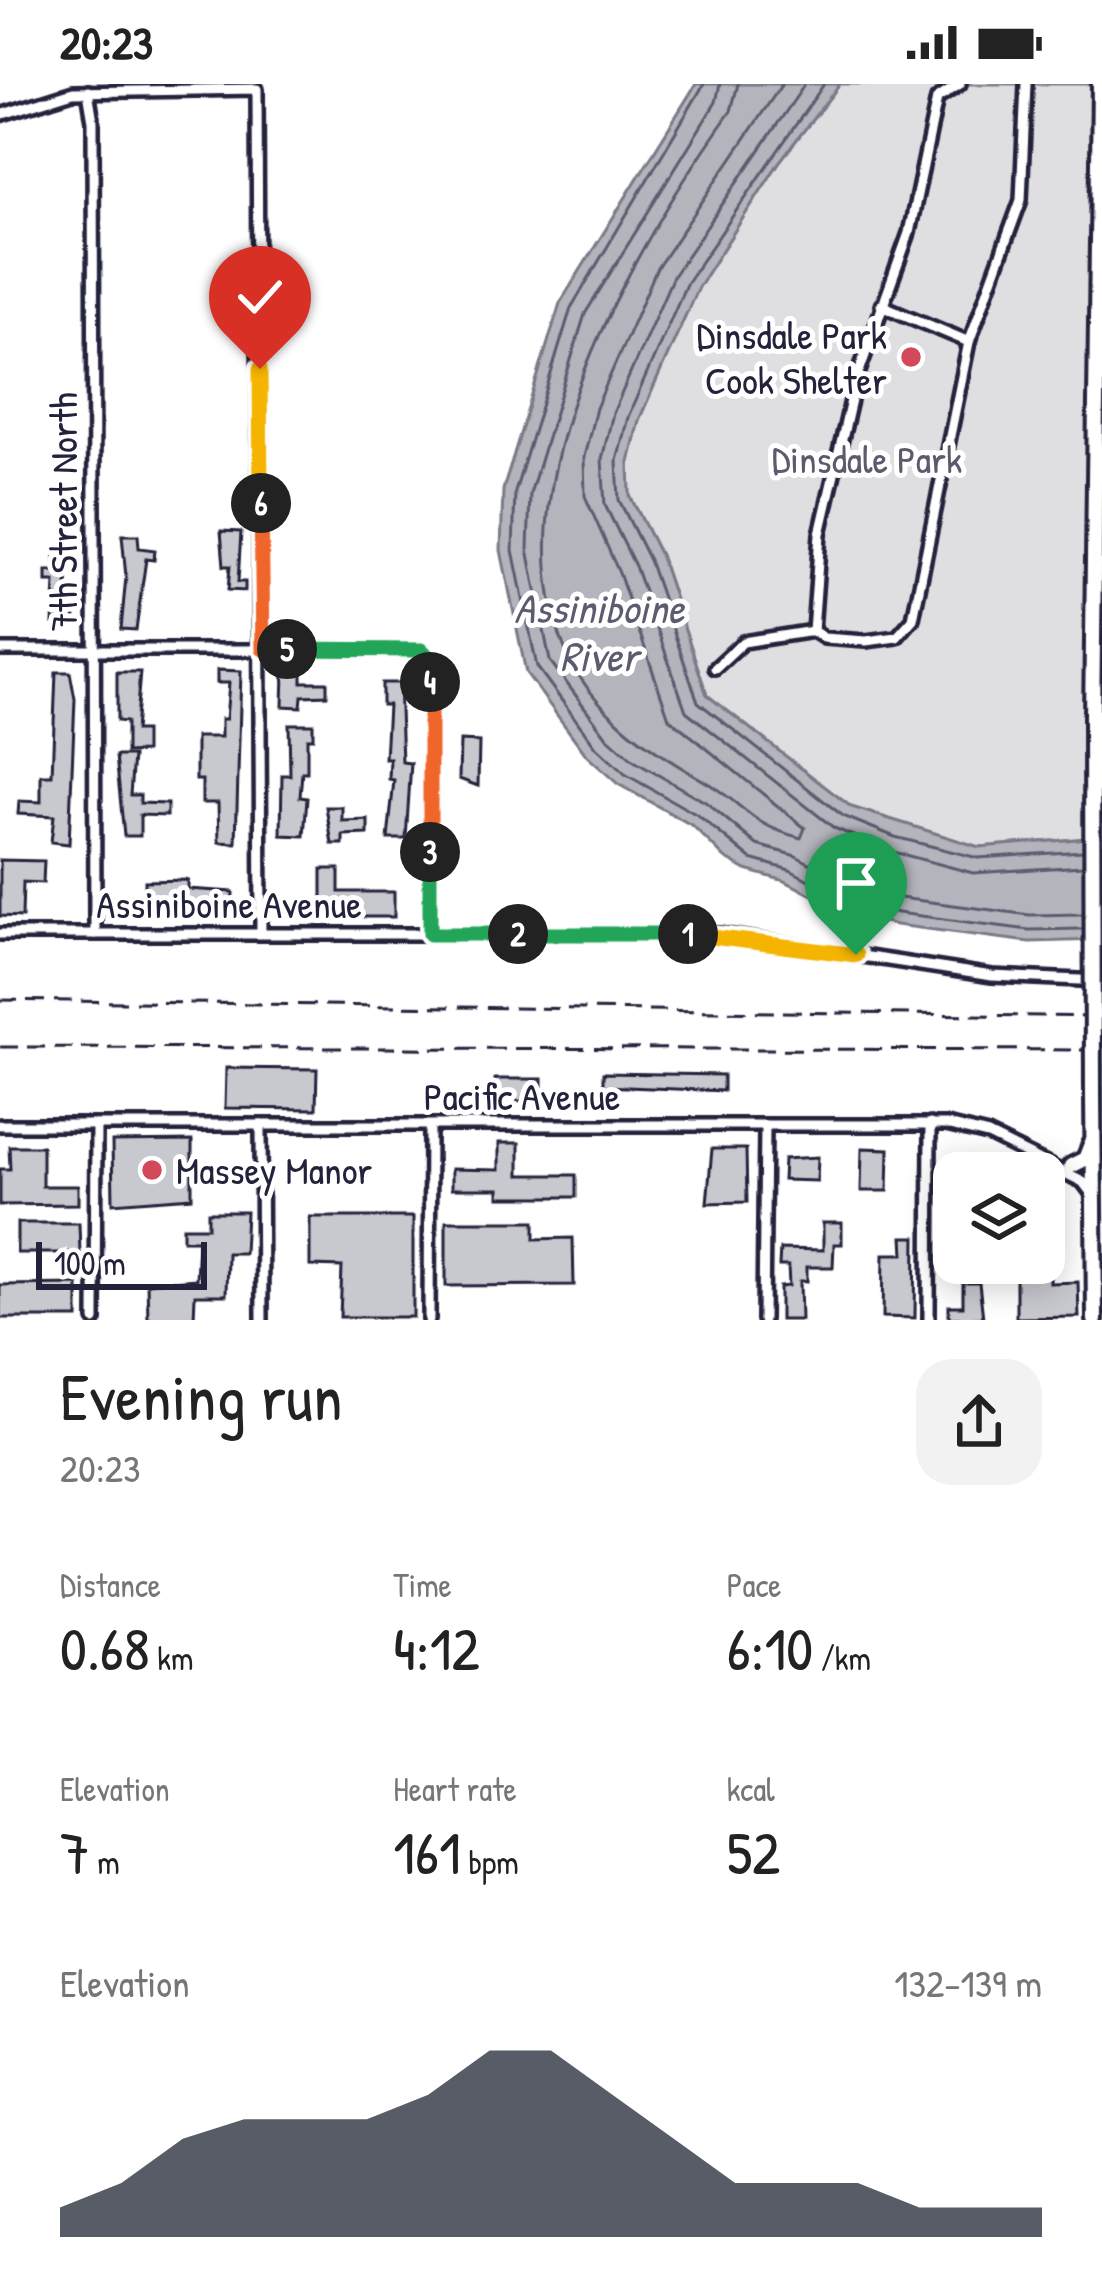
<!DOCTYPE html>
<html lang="en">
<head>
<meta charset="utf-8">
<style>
  :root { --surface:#fff; --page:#f2f2f2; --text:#222; --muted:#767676; --accent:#111827 }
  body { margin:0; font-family:"Patrick Hand",sans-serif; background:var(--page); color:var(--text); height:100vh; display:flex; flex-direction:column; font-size:45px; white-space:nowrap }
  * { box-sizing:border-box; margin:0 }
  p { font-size:39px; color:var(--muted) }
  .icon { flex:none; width:66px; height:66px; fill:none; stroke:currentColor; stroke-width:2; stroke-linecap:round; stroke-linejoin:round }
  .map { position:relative; height:1236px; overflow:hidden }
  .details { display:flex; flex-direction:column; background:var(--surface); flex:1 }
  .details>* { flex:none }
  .fabs { position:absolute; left:933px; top:1068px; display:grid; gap:24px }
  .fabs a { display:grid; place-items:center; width:132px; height:132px; border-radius:24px; background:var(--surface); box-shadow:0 6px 30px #0003; font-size:60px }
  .scale { position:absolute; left:36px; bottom:30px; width:171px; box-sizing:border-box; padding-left:12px; border:6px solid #22223b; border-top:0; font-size:33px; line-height:42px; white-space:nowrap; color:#22223b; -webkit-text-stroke:9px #fff; paint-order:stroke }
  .pin { position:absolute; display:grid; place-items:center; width:102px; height:102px; color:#fff; margin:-123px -51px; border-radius:50% 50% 50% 0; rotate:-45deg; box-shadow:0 0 12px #0007 }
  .pin .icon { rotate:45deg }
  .km { position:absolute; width:60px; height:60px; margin:-30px; border-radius:50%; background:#222; color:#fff; font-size:33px; line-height:60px; text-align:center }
  .round { display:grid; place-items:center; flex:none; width:126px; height:126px; border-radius:36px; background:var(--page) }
  .headline { display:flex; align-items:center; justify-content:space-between; height:204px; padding:0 60px }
  h1 { font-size:66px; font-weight:600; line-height:90px }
  .figures { display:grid; grid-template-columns:repeat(3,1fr); gap:18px; height:204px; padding:12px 60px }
  .figures div { display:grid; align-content:center }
  .figures b { font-size:60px; font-weight:600 }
  .figures small { font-size:33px; font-weight:400 }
  .figures p { font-size:33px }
  .chart { height:336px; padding:24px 60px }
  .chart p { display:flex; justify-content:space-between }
  .chart svg { width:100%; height:216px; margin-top:12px; fill:var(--accent); opacity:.7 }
  .status { display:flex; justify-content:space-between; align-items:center; height:84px; padding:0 60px; background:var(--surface); direction:ltr }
  .status svg { height:33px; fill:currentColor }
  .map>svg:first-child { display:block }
  .green { fill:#dfdfe2; stroke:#80808e; stroke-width:3 }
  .water { fill:#b4b4bc; stroke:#7a7a88; stroke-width:3 }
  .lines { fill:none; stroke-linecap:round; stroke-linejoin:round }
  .shore { stroke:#5c5c6f; stroke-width:3 }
  .building { fill:#c8c8cf; stroke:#22223b; stroke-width:3 }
  .street-casing { stroke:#22223b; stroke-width:18 }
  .primary-casing { stroke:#22223b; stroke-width:22 }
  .street { stroke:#fff; stroke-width:9 }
  .primary { stroke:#fff; stroke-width:14 }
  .rail { stroke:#22223b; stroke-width:3; stroke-dasharray:18 9; stroke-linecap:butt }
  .primary-bridge-casing { stroke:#22223b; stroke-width:22; stroke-linecap:butt }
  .primary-bridge { stroke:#fff; stroke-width:14 }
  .split-1-casing { stroke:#fff; stroke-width:24 }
  .split-2-casing { stroke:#fff; stroke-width:24 }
  .split-3-casing { stroke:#fff; stroke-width:24 }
  .split-4-casing { stroke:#fff; stroke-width:24 }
  .split-5-casing { stroke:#fff; stroke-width:24 }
  .split-6-casing { stroke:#fff; stroke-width:24 }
  .split-7-casing { stroke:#fff; stroke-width:24 }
  .split-1 { stroke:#f5b400; stroke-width:15 }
  .split-2 { stroke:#22a559; stroke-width:15 }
  .split-3 { stroke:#22a559; stroke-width:15 }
  .split-4 { stroke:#f0652b; stroke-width:15 }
  .split-5 { stroke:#22a559; stroke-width:15 }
  .split-6 { stroke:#f0652b; stroke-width:15 }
  .split-7 { stroke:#f5b400; stroke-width:15 }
  .poi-dot { fill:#d1495b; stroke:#fff; stroke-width:4.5 }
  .labels { text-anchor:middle; stroke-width:10; stroke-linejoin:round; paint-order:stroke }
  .poi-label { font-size:39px; fill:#22223b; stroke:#fff; text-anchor:end }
  .park-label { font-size:39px; fill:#5b5b6d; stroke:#fff }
  .street-label { font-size:39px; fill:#22223b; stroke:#fff }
  .water-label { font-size:42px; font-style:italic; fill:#5c5c6f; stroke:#fff }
</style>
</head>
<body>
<div class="status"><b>20:23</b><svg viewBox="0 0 49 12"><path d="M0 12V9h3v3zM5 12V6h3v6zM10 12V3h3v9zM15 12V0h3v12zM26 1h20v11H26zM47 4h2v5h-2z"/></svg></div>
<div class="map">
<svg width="1102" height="1236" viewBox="0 0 1102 1236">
  <rect width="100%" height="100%" fill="#fff"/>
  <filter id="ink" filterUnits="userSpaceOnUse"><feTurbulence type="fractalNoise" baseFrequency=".00833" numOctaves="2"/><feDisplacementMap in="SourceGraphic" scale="24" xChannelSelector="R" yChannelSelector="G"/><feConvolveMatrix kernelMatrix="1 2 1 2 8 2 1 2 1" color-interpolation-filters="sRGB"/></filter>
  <g filter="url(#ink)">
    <polygon class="green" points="840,0 1093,0 1089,754 979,763 851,723 707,611 660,471 630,412 629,378 639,336 698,203 780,77"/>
    <polygon class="water" points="696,0 840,0 780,77 698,203 639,336 629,378 630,412 660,471 707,611 851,723 979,763 1102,753 1102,856 1029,858 896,841 847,829 785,797 746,786 725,774 693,742 618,700 587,672 526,589 501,466 503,406 560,219"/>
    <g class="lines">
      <g class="shore">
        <polyline points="704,0 571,224 515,408 513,466 537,583 596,663 625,690 699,732 751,775 790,786 851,818 898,829 1029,846 1083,845"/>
        <polyline points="720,0 716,18 585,230 530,410 528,465 550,577 607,653 634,677 707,719 757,761 796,772 857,804 900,814 1030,831 1083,830"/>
        <path d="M738,0L731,27C635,162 496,395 565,565C590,625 648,665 701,695C746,720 745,739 801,754L805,744L669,634L619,489L585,412L584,373L596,324L657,184L782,0"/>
        <polyline points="805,0 673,192 613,329 602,375 605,421 635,482 686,627 834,744 890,767 973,789 1083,782"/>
        <polyline points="824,0 687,198 628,333 617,377 619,416 649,476 698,618 843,732 895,753 978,774 1083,767"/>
      </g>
    </g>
    <g class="building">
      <polygon points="221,447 241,448 238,498 245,498 245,507 228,506 230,482 224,482"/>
      <polygon points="122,451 138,451 139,464 155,466 154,476 146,475 136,546 121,545 126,493"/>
      <polygon points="55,473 68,473 67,509 74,510 75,540 53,539 55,498 47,498 47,487 55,487"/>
      <polygon points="217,586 241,587 236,759 219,758 218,719 202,719 202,696 196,696 196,653 221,653 221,635 226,635 229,599 217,599"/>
      <polygon points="284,587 302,589 302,598 327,598 327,611 302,612 301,623 283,622"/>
      <polygon points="56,588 70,588 75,615 69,760 51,758 54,732 18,730 19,717 41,718 41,691 52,691"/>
      <polygon points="117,588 140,588 135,647 145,647 145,668 126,669 126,638 117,637"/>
      <polygon points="382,599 399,599 402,678 411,679 406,755 388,755 394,696 389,695 390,675 385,675 388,621 382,621"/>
      <polygon points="289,640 313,640 313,654 307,654 307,688 302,688 300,713 307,714 304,752 281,751 282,691 290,691"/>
      <polygon points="460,657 479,658 478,702 459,695"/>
      <polygon points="116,672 133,672 130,711 140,711 140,719 167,720 167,732 140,731 140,752 124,752"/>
      <polygon points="326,723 342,723 342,737 368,736 368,750 343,751 343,760 332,760"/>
      <polygon points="0,776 44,777 43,799 23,798 22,833 0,832"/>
      <polygon points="322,785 339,785 339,808 394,808 394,833 353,833 353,819 322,819"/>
      <polygon points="188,796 188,805 233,808 232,831 194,830 194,822 145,817 145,797"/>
      <polygon points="226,984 317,985 316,1025 225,1024"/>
      <polygon points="603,989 723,991 723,1007 603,1002"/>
      <rect x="495" y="995" width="47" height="22"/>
      <polygon points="192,1057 192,1113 113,1119 112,1058"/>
      <polygon points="499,1059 519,1059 519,1091 576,1091 576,1113 499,1113 499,1105 451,1105 451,1085 499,1086"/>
      <polygon points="9,1062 42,1062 42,1102 78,1102 78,1120 0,1121 0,1085 10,1085"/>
      <polygon points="862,1064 889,1065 888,1107 861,1107"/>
      <polygon points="712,1065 746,1065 747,1118 707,1119"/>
      <polygon points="818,1073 817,1097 783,1096 784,1075"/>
      <polygon points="208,1128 246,1128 244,1169 227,1169 226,1211 195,1211 194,1234 148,1235 147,1199 196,1195 198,1156 183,1156 183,1143 208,1143"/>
      <polygon points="310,1133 413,1133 413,1233 340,1233 342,1183 310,1182"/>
      <polygon points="446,1137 535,1137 535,1155 573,1154 574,1201 446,1202"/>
      <polygon points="17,1139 79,1139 80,1169 17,1169"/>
      <polygon points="823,1139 842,1139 842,1160 834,1160 833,1183 807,1183 807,1197 800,1197 801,1236 780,1236 780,1203 789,1202 788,1182 779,1182 780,1165 823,1166"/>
      <polygon points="903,1153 916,1153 915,1234 883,1233 884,1170 904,1170"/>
      <polygon points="1016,1179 1050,1179 1050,1199 1078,1198 1079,1233 1016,1234"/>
      <polygon points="963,1199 979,1199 983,1234 949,1234 949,1222 963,1222"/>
      <polygon points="78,1200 78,1234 0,1234 0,1201"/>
    </g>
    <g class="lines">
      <defs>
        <g id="street">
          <polyline points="960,0 937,15 909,149 855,299 820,450 813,547 824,554 866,557 897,553 913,535 969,258 1021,116 1026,0"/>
          <polyline points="88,7 93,37 95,850"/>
          <polyline points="0,31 73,8 257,5 261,849"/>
          <polyline points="881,221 969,258"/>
          <polyline points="0,566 422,566 430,575 431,850"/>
          <polyline points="715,584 743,558 813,547"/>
          <polyline points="0,850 719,850 992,892 1102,897"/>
          <polyline points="0,1041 946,1041 988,1051 1083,1098 1092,1110"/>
          <polyline points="261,1041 262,1236"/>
          <polyline points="95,1236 96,1041"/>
          <polyline points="429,1236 430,1042"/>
          <polyline points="763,1236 765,1041"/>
          <polyline points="929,1236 930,1040"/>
        </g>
        <g id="primary">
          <polyline points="1092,635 1100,0"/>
          <polyline points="1093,1010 1095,1236"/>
          <polyline points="1071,1082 1085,1075 1091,1060"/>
        </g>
      </defs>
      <use href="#street" class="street-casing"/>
      <use href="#primary" class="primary-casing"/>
      <use href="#street" class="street"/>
      <use href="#primary" class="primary"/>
      <g class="rail">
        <polyline points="0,916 1102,933"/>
        <polyline points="0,963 1102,966"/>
      </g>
      <defs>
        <polyline id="primary-bridge" points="1092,635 1093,1010"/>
      </defs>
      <use href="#primary-bridge" class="primary-bridge-casing"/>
      <use href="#primary-bridge" class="primary-bridge"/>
    </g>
  </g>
  <g class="lines" filter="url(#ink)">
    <defs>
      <polyline id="split-1" points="688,850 856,871"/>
      <polyline id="split-2" points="518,850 688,850"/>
      <polyline id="split-3" points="430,768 430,850 518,850"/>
      <polyline id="split-4" points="430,598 430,768"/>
      <polyline id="split-5" points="287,565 422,566 430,575 430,598"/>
      <polyline id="split-6" points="261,419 263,565 287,565"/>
      <polyline id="split-7" points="260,285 261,419"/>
    </defs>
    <use href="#split-1" class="split-1-casing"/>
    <use href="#split-2" class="split-2-casing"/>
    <use href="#split-3" class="split-3-casing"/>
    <use href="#split-4" class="split-4-casing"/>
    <use href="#split-5" class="split-5-casing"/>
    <use href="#split-6" class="split-6-casing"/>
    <use href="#split-7" class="split-7-casing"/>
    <use href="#split-1" class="split-1"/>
    <use href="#split-2" class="split-2"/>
    <use href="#split-3" class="split-3"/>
    <use href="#split-4" class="split-4"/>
    <use href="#split-5" class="split-5"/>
    <use href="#split-6" class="split-6"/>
    <use href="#split-7" class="split-7"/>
  </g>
  <g class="poi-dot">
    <circle cx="911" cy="273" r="12"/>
    <circle cx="152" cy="1086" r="12"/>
  </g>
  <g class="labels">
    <g class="poi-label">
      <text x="887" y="265">Dinsdale Park<tspan x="887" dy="45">Cook Shelter</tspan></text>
      <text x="176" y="1100" text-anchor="start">Massey Manor</text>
    </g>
    <g class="park-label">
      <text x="867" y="389">Dinsdale Park</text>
    </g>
    <g class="street-label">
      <text transform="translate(63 428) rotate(-90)" y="14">7th Street North</text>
      <text x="229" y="834">Assiniboine Avenue</text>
      <text x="522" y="1026">Pacific Avenue</text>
    </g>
    <g class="water-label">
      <text x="599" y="539">Assiniboine<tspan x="599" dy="48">River</tspan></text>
    </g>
  </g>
</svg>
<div class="fabs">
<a><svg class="icon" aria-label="layers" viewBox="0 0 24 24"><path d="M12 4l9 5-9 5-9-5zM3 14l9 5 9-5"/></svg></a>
</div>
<div class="scale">100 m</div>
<div class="pin" style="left:856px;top:871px;background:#1e9e55"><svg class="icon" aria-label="arrive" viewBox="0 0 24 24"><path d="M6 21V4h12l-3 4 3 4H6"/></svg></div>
<div class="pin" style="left:260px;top:285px;background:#d93025"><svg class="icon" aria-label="check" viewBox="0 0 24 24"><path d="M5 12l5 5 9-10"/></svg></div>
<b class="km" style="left:688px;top:850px">1</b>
<b class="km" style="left:518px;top:850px">2</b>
<b class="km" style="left:430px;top:768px">3</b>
<b class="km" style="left:430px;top:598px">4</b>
<b class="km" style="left:287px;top:565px">5</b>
<b class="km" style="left:261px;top:419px">6</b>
</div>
<section class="details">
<div class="headline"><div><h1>Evening run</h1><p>20:23</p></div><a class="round"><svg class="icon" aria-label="share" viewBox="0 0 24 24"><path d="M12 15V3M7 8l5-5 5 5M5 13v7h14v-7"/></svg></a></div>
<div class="figures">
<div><p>Distance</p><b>0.68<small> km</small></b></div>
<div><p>Time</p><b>4:12</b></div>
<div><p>Pace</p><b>6:10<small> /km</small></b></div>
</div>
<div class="figures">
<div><p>Elevation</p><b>7<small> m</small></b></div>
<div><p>Heart rate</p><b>161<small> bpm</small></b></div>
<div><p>kcal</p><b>52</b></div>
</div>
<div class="chart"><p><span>Elevation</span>132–139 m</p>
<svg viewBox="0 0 160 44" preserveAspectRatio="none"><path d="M0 44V38L10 33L20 24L30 20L40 20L50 20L60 15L70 6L80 6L90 15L100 24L110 33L120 33L130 33L140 38L150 38L160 38V44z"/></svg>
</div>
</section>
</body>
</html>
